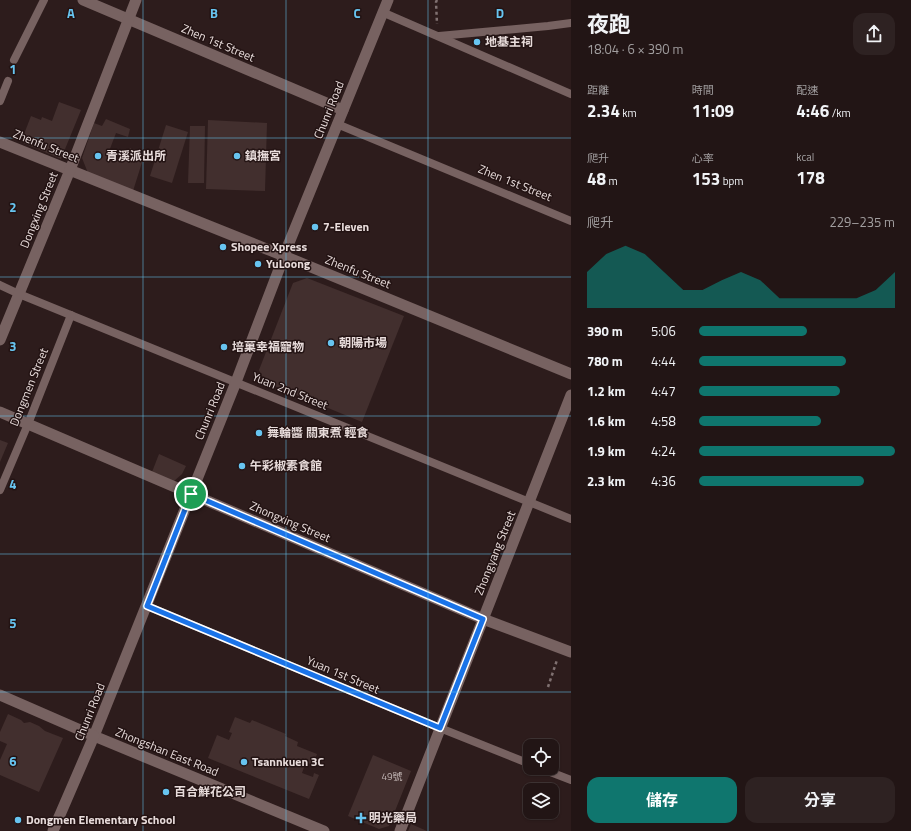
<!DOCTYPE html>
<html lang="zh-TW">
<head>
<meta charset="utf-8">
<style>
  :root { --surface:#221515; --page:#2e2222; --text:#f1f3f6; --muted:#a29fa0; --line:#3f3434; --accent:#0f766e }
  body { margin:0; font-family:"Titillium Web","Noto Sans TC",sans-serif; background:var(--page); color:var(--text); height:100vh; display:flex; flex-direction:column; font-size:15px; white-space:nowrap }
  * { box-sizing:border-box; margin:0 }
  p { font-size:13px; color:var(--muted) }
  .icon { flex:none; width:22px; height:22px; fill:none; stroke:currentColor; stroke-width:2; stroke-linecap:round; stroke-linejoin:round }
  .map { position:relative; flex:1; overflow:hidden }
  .sheet { display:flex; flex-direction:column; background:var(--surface); width:340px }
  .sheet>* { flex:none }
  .controls { position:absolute; left:523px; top:739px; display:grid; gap:8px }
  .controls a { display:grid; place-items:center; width:36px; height:36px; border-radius:8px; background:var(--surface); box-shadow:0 1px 3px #0004,0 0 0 1px var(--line); font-size:20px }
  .pin { position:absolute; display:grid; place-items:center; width:34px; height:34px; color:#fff; margin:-17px; border:2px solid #fff; border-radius:50%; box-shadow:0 1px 4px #0007 }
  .round { display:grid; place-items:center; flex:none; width:42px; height:42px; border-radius:12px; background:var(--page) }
  .headline { display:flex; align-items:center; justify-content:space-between; height:68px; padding:0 16px }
  h1 { font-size:22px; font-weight:700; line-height:30px }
  .stats { display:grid; grid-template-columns:repeat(3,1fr); gap:6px; height:68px; padding:4px 16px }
  .stats div { display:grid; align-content:center }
  .stats b { font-size:17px; font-weight:700 }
  .stats small { font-size:11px; font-weight:400 }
  .stats p { font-size:11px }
  .chart { height:112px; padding:8px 16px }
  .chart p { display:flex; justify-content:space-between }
  .chart svg { width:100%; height:72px; margin-top:4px; fill:var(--accent); opacity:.7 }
  .primary-button { display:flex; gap:8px; margin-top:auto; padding:8px 16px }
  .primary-button a { flex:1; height:46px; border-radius:12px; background:var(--accent); color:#fff; font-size:16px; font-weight:700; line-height:46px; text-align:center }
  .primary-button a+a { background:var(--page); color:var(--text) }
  ul { padding:0 16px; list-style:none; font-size:13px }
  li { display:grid; grid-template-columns:64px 48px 1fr; align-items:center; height:30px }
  li i { height:10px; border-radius:5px; background:var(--accent) }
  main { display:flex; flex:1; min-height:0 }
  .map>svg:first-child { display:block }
  .building { fill:#422f2e }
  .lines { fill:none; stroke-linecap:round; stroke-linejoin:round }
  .path { stroke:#807171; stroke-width:2.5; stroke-dasharray:3 3; stroke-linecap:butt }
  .service { stroke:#776261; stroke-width:8 }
  .minor { stroke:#776261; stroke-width:11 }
  .tertiary { stroke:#776261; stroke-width:11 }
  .secondary { stroke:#776261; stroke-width:11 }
  .route-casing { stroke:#fff; stroke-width:8 }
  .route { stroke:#1a73e8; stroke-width:5 }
  .grid { fill:none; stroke:#67c4f0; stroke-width:1; stroke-opacity:0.55 }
  .poi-dot { fill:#67c4f0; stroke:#231313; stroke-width:1.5 }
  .labels { text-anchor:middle; stroke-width:3; stroke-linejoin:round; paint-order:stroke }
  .number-label { font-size:10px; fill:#beb1b0 }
  .poi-label { font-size:12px; font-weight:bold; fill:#e8dcdb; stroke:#231313; text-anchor:start }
  .street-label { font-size:12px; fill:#e8dcdb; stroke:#231313 }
  .grid-label { font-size:13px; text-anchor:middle; font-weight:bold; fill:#67c4f0; stroke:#231313; stroke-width:3; stroke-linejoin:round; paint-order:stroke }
</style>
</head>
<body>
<main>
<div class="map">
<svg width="571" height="831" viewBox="0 0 571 831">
  <rect width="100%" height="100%" fill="#2d1c1c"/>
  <g class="building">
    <polygon points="59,102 81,110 61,159 21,142 31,116 41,120 42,117 52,121"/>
    <polygon points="106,119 130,129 128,137 116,133 108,154 125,161 130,148 145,153 133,191 88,173 82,158 94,123 102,126"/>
    <polygon points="208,120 267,123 265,191 206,189"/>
    <polygon points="166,125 188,132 172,183 150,176"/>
    <polygon points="190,126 205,126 204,183 188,183"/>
    <polygon points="307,278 404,316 362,422 265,382 259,370 293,283"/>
    <polygon points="0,440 8,443 0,462"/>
    <polygon points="159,454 186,466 182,474 173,482 152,472"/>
    <polygon points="8,714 21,720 24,723 30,722 39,726 45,731 63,738 39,792 0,775 0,760 7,744 0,741 0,732"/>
    <polygon points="235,717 250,723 252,720 286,734 285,736 298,742 297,746 317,754 313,765 306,762 302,773 313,777 314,773 319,775 309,799 208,758 217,735 229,740 232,733 229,732"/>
    <polygon points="373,755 411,771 389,826 379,829 348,816"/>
    <polygon points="411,824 427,831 408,831"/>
  </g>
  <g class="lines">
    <g class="path">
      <polyline points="437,0 436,2 437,24"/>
      <polyline points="548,687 557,660"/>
    </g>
    <g class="service">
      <polyline points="382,12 571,94"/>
      <polyline points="439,36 548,26 571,23"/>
      <polyline points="14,60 44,0"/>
      <polyline points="0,101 8,81"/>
      <polyline points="337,124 571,221"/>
      <polyline points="0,285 19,294 571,519"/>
      <polyline points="0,490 28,424 71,315"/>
      <polyline points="147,606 440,728 530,764"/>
      <polyline points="540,768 571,780"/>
    </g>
    <g class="minor">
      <polyline points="83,0 343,110"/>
      <polyline points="0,142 284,256 571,374"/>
      <polyline points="0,340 70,170 136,0"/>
      <polyline points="0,412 483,619 571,652"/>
      <polyline points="400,831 571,395"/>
    </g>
    <polyline class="tertiary" points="324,831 94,736 236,382 289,243 388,0"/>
    <polyline class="secondary" points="0,695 94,736 53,831"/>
  </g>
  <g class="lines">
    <defs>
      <polygon id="route" points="191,494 483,619 440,728 147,606"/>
    </defs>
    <use href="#route" class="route-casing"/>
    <use href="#route" class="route"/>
  </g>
  <path class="grid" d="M143,0V831M286,0V831M428,0V831M0,138H571M0,277H571M0,416H571M0,554H571M0,692H571"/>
  <g class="poi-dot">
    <circle cx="477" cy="42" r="4"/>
    <circle cx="98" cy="156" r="4"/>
    <circle cx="237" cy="156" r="4"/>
    <circle cx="315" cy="227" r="4"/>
    <circle cx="223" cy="247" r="4"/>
    <circle cx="258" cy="264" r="4"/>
    <circle cx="331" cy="343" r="4"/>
    <circle cx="224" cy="347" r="4"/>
    <circle cx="259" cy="433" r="4"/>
    <circle cx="242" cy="466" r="4"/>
    <circle cx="244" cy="762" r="4"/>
    <circle cx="166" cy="792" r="4"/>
    <path d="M359 812h4v4h4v4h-4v4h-4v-4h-4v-4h4z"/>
    <circle cx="18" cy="820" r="4"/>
  </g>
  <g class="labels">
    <g class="number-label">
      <text x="392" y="780">49號</text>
    </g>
    <g class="poi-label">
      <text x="485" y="46">地基主祠</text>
      <text x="106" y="160">青溪派出所</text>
      <text x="245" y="160">鎮撫宮</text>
      <text x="323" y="231">7-Eleven</text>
      <text x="231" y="251">Shopee Xpress</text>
      <text x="266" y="268">YuLoong</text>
      <text x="339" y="347">朝陽市場</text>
      <text x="232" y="351">培菓幸福寵物</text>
      <text x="267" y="437">舞輪醬 關東煮 輕食</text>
      <text x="250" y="470">午彩椒素食館</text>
      <text x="252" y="766">Tsannkuen 3C</text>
      <text x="174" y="796">百合鮮花公司</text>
      <text x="369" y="822">明光藥局</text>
      <text x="26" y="824">Dongmen Elementary School</text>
    </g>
    <g class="street-label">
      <text transform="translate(218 43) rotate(23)" y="4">Zhen 1st Street</text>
      <text transform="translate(329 110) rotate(-68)" y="4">Chunri Road</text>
      <text transform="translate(46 146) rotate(22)" y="4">Zhenfu Street</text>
      <text transform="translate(515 183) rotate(22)" y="4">Zhen 1st Street</text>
      <text transform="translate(39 210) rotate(-68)" y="4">Dongxing Street</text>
      <text transform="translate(358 272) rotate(22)" y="4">Zhenfu Street</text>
      <text transform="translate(29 387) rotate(-68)" y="4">Dongmen Street</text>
      <text transform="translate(290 391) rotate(22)" y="4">Yuan 2nd Street</text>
      <text transform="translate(210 411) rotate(-68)" y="4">Chunri Road</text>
      <text transform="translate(290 522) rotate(23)" y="4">Zhongxing Street</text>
      <text transform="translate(495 553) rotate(-68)" y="4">Zhongyang Street</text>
      <text transform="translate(343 675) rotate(23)" y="4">Yuan 1st Street</text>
      <text transform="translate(90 712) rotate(-68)" y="4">Chunri Road</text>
      <text transform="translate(167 752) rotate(22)" y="4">Zhongshan East Road</text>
    </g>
  </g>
  <g class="grid-label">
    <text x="71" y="18">A</text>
    <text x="214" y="18">B</text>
    <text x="357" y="18">C</text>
    <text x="500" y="18">D</text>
    <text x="13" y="74">1</text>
    <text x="13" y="212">2</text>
    <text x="13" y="351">3</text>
    <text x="13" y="489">4</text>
    <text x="13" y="628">5</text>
    <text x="13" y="766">6</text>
  </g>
</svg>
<div class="controls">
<a><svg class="icon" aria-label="locate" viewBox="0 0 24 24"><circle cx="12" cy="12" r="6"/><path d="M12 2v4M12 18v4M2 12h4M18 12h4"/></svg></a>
<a><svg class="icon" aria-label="layers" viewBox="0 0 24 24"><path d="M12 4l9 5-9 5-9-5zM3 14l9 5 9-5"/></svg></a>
</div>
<div class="pin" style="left:191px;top:494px;background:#1e9e55"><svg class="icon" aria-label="arrive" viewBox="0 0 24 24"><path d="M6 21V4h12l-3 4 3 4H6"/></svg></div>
</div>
<section class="sheet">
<div class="headline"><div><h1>夜跑</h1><p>18:04 · 6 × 390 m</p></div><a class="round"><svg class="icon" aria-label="share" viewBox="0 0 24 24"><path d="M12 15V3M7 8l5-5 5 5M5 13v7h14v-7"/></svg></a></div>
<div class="stats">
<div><p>距離</p><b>2.34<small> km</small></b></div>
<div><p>時間</p><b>11:09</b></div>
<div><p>配速</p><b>4:46<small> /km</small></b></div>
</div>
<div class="stats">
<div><p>爬升</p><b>48<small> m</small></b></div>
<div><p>心率</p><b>153<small> bpm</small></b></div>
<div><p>kcal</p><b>178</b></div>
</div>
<div class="chart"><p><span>爬升</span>229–235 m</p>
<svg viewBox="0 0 160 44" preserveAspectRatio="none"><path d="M0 44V22L10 11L20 6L30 11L40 22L50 33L60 33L70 27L80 22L90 27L100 38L110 38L120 38L130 38L140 38L150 33L160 22V44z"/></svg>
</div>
<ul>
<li><b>390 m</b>5:06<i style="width:55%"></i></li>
<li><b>780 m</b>4:44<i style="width:75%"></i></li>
<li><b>1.2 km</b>4:47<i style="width:72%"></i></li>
<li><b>1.6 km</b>4:58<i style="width:62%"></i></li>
<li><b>1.9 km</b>4:24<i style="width:100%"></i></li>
<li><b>2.3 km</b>4:36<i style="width:84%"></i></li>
</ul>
<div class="primary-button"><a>儲存</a><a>分享</a></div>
</section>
</main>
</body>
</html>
